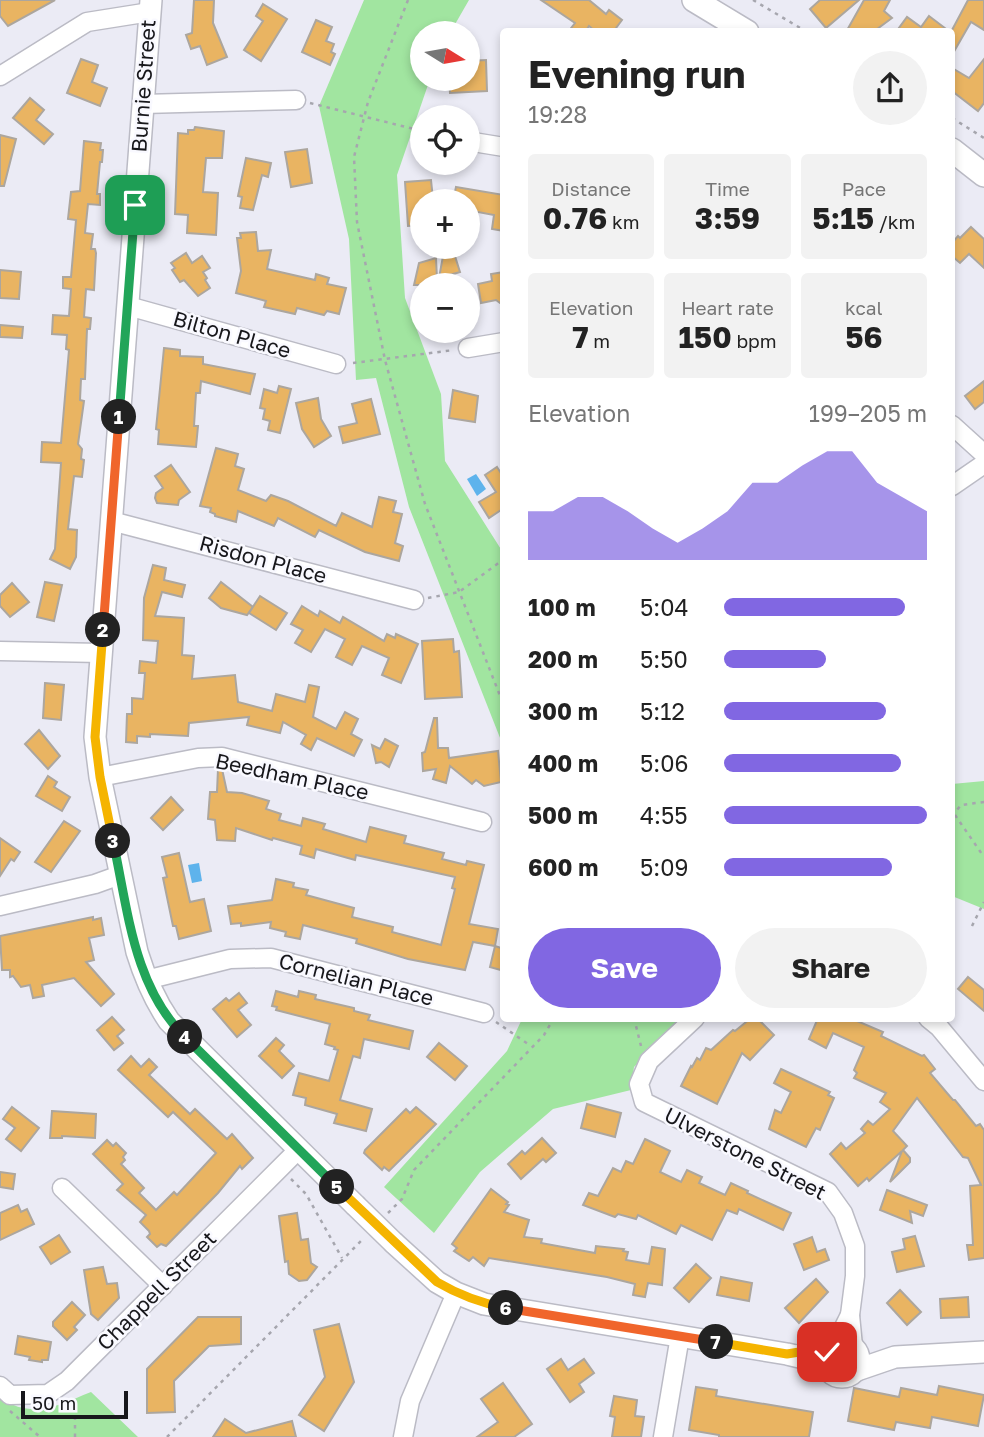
<!DOCTYPE html>
<html lang="en">
<head>
<meta charset="utf-8">
<style>
  :root { --surface:#fff; --page:#f2f2f2; --text:#222; --muted:#767676; --accent:#8167e2 }
  body { margin:0; font-family:"Golos Text",sans-serif; background:var(--page); color:var(--text); height:100vh; display:flex; flex-direction:column; font-size:26px; white-space:nowrap }
  * { box-sizing:border-box; margin:0 }
  p { font-size:23px; color:var(--muted) }
  .icon { flex:none; width:38px; height:38px; fill:none; stroke:currentColor; stroke-width:2; stroke-linecap:round; stroke-linejoin:round }
  .map { position:relative; flex:1; overflow:hidden }
  .details { position:absolute; left:500px; top:28px; width:455px; height:994px; display:flex; flex-direction:column; background:var(--surface); border-radius:7px; box-shadow:0 4px 10px #0003 }
  .details>* { flex:none }
  .needle { width:46px; rotate:101deg }
  .tools { position:absolute; left:410px; top:21px; display:grid; gap:14px }
  .tools a { display:grid; place-items:center; width:70px; height:70px; border-radius:50%; background:var(--surface); box-shadow:0 4px 10px #0003; font-size:35px }
  .scale { position:absolute; left:21px; bottom:18px; width:107px; box-sizing:border-box; padding-left:7px; border:4px solid #17171b; border-top:0; font-size:19px; line-height:24px; white-space:nowrap; color:#17171b; -webkit-text-stroke:5px #f9f9ff; paint-order:stroke }
  .pin { position:absolute; display:grid; place-items:center; width:60px; height:60px; color:#fff; margin:-30px; border-radius:14px; box-shadow:0 4px 10px #0006 }
  .km { position:absolute; width:35px; height:35px; margin:-18px; border-radius:50%; background:#222; color:#fff; font-size:19px; line-height:35px; text-align:center }
  .round { display:grid; place-items:center; flex:none; width:74px; height:74px; border-radius:37px; background:var(--page) }
  .headline { display:flex; align-items:center; justify-content:space-between; height:119px; padding:0 28px }
  h1 { font-size:38px; font-weight:700; line-height:52px }
  .figures { display:grid; grid-template-columns:repeat(3,1fr); gap:10px; height:119px; padding:7px 28px }
  .figures div { display:grid; align-content:center; border-radius:7px; background:var(--page); text-align:center }
  .figures b { font-size:30px; font-weight:700 }
  .figures small { font-size:19px; font-weight:400 }
  .figures p { font-size:19px }
  .chart { height:196px; padding:14px 28px }
  .chart p { display:flex; justify-content:space-between }
  .chart svg { width:100%; height:126px; margin-top:7px; fill:var(--accent); opacity:.7 }
  .primary-button { display:flex; gap:14px; margin-top:auto; padding:14px 28px }
  .primary-button a { flex:1; height:80px; border-radius:42px; background:var(--accent); color:#fff; font-size:28px; font-weight:700; line-height:80px; text-align:center }
  .primary-button a+a { background:var(--page); color:var(--text) }
  ul { padding:0 28px; list-style:none; font-size:23px }
  li { display:grid; grid-template-columns:112px 84px 1fr; align-items:center; height:52px }
  li i { height:18px; border-radius:9px; background:var(--accent) }
  .map>svg:first-child { display:block }
  .green { fill:#a1e5a0 }
  .water { fill:#5eb3ec }
  .building { fill:#e9b462; stroke:#aca69e; stroke-width:2 }
  .lines { fill:none; stroke-linecap:round; stroke-linejoin:round }
  .minor-casing { stroke:#bbbbc5; stroke-width:21 }
  .tertiary-casing { stroke:#bbbbc5; stroke-width:24 }
  .secondary-casing { stroke:#bbbbc5; stroke-width:26 }
  .path { stroke:#a6a6ae; stroke-width:2.5; stroke-dasharray:3.5 5; stroke-linecap:butt }
  .minor { stroke:#fff; stroke-width:18 }
  .tertiary { stroke:#fff; stroke-width:21 }
  .secondary { stroke:#fff; stroke-width:23 }
  .tertiary-bridge-casing { stroke:#bbbbc5; stroke-width:24; stroke-linecap:butt }
  .tertiary-bridge { stroke:#fff; stroke-width:21 }
  .split-1-casing { stroke:#fff; stroke-width:14 }
  .split-2-casing { stroke:#fff; stroke-width:14 }
  .split-3-casing { stroke:#fff; stroke-width:14 }
  .split-4-casing { stroke:#fff; stroke-width:14 }
  .split-5-casing { stroke:#fff; stroke-width:14 }
  .split-6-casing { stroke:#fff; stroke-width:14 }
  .split-7-casing { stroke:#fff; stroke-width:14 }
  .split-8-casing { stroke:#fff; stroke-width:14 }
  .split-1 { stroke:#22a559; stroke-width:9 }
  .split-2 { stroke:#f0652b; stroke-width:9 }
  .split-3 { stroke:#f5b400; stroke-width:9 }
  .split-4 { stroke:#22a559; stroke-width:9 }
  .split-5 { stroke:#22a559; stroke-width:9 }
  .split-6 { stroke:#f5b400; stroke-width:9 }
  .split-7 { stroke:#f0652b; stroke-width:9 }
  .split-8 { stroke:#f5b400; stroke-width:9 }
  .labels { text-anchor:middle; stroke-width:5; stroke-linejoin:round; paint-order:stroke }
  .street-label { font-size:21px; fill:#17171b; stroke:#f9f9ff }
</style>
</head>
<body>
<div class="map">
<svg width="984" height="1437" viewBox="0 0 984 1437">
  <rect width="100%" height="100%" fill="#ebebf5"/>
  <g class="green">
    <polygon points="364,0 469,0 450,33 422,33 422,79 430,79 397,175 405,298 441,394 445,461 504,554 504,748 409,507 376,378 356,380 349,239 319,106"/>
    <polygon points="984,781 984,909 952,896 952,784"/>
    <polygon points="522,1019 682,1019 634,1067 631,1090 553,1109 480,1172 434,1233 384,1187 507,1051"/>
    <path d="M91,1392L138,1437H0V1398C34,1420 58,1405 91,1392Z"/>
  </g>
  <g class="water">
    <polygon points="476,474 486,489 477,496 467,479"/>
    <polygon points="199,863 202,881 192,883 188,865"/>
  </g>
  <g class="building">
    <polygon points="0,0 55,0 8,26 0,16"/>
    <polygon points="194,0 214,0 213,23 227,57 207,65 200,46 191,49 186,35 192,33"/>
    <polygon points="541,0 589,0 606,14 609,10 622,20 613,32 596,32 589,26 585,32 568,32 575,23"/>
    <polygon points="820,0 859,0 826,28 810,9"/>
    <polygon points="864,0 890,0 884,11 892,18 873,32 846,32"/>
    <polygon points="968,0 984,0 984,30 971,22 952,55 952,30"/>
    <polygon points="263,4 287,19 261,61 244,50 263,21 256,16"/>
    <polygon points="929,16 950,32 896,32 907,17 921,27"/>
    <polygon points="316,20 332,27 326,41 334,44 331,52 335,54 330,65 302,52"/>
    <polygon points="81,59 98,65 92,82 107,88 100,106 67,93"/>
    <polygon points="984,59 984,103 978,111 952,91 952,68 969,78"/>
    <polygon points="486,60 487,91 450,93 449,79 467,79 467,61"/>
    <polygon points="30,98 44,110 36,120 53,134 44,144 13,118"/>
    <polygon points="195,127 224,131 222,158 206,158 203,192 218,193 216,235 187,233 188,215 175,214 178,133 188,134 188,130 194,130"/>
    <polygon points="0,135 16,139 4,186 0,186"/>
    <polygon points="84,141 101,143 100,150 103,150 102,162 100,162 97,194 100,194 100,205 88,204 85,233 93,234 91,249 95,249 96,253 94,290 86,289 84,317 91,318 90,329 87,329 85,379 81,379 80,400 84,401 78,444 82,449 81,459 84,460 82,477 74,476 68,529 77,530 76,557 70,569 50,559 55,549 61,463 41,462 42,442 61,443 69,350 66,349 67,335 52,334 53,315 69,316 71,289 63,288 63,277 71,277 76,220 68,219 71,192 80,191"/>
    <polygon points="307,149 312,183 291,187 285,152"/>
    <polygon points="246,158 271,163 268,177 262,175 253,210 240,208 242,197 238,196"/>
    <polygon points="431,180 433,199 422,201 422,225 408,226 405,182"/>
    <polygon points="456,187 504,195 504,231 492,229 494,215 467,210 467,201 453,201"/>
    <polygon points="971,227 984,239 984,268 969,254 960,263 952,256 952,243 958,236 960,238"/>
    <polygon points="256,232 258,251 271,250 267,269 315,280 316,274 329,278 327,284 346,288 339,314 327,311 324,315 297,308 295,314 264,307 266,301 236,293 241,271 237,238 241,238 240,233"/>
    <polygon points="186,253 192,263 202,256 210,268 203,272 207,278 205,280 210,288 198,296 184,280 180,282 172,270 175,268 171,263"/>
    <polygon points="454,253 460,272 439,278 443,256"/>
    <polygon points="436,258 437,279 434,285 414,285 419,263"/>
    <polygon points="0,270 21,272 19,299 0,298"/>
    <polygon points="504,272 504,306 496,300 481,303 478,284 492,281 491,274"/>
    <polygon points="0,325 23,327 22,338 0,337"/>
    <polygon points="164,348 180,350 180,356 203,357 203,364 255,374 250,394 201,381 200,393 196,393 194,426 198,426 196,447 158,444 159,430 156,429"/>
    <polygon points="984,381 984,402 975,409 965,396"/>
    <polygon points="279,386 291,389 280,433 268,430 270,421 263,419 265,409 260,408 264,389 277,393"/>
    <polygon points="453,390 478,396 475,422 449,418"/>
    <polygon points="318,398 321,419 331,436 314,447 302,429 296,403"/>
    <polygon points="371,399 380,434 343,443 339,427 357,423 352,404"/>
    <polygon points="216,448 238,454 235,466 244,469 238,490 266,501 271,495 288,501 336,526 342,513 372,527 379,497 396,501 393,512 402,514 395,543 403,546 399,561 365,552 319,530 315,537 278,518 274,526 238,511 236,522 215,516 215,514 210,512 211,508 200,506"/>
    <polygon points="171,465 190,492 179,500 178,505 157,503 155,498 156,493 163,488 155,476"/>
    <polygon points="497,467 504,478 504,508 489,518 479,502 496,492 485,475"/>
    <polygon points="153,565 166,568 164,580 185,585 182,597 162,592 155,616 184,618 182,655 194,656 192,679 235,675 238,702 272,711 276,694 305,702 309,685 319,687 313,717 336,729 345,712 358,719 351,734 362,740 354,756 317,738 311,750 301,744 306,735 283,722 280,733 247,725 249,717 189,723 188,736 150,734 150,737 137,736 137,743 126,742 127,714 132,714 132,698 143,699 145,673 139,673 140,661 156,663 158,641 143,640 144,598"/>
    <polygon points="45,582 62,585 54,621 37,617"/>
    <polygon points="221,582 253,607 247,615 221,608 209,598"/>
    <polygon points="12,583 29,602 10,617 0,606 0,595"/>
    <polygon points="260,596 287,613 276,630 249,613"/>
    <polygon points="302,606 318,616 320,611 340,623 343,617 384,641 387,634 395,638 396,634 418,644 401,683 382,675 389,658 362,646 352,665 336,657 345,639 325,629 311,652 295,643 303,630 291,624"/>
    <polygon points="453,639 454,652 459,651 462,697 425,699 422,641"/>
    <polygon points="45,683 64,685 61,720 43,718"/>
    <polygon points="434,718 437,718 438,748 448,748 449,758 498,751 501,782 484,786 476,780 472,784 450,766 446,783 433,779 436,769 423,771 422,753 425,752"/>
    <polygon points="39,730 60,756 48,769 25,744"/>
    <polygon points="385,739 398,746 389,767 381,762 376,763 372,745 380,749"/>
    <polygon points="218,769 222,769 227,792 242,793 269,801 266,809 281,814 279,820 301,826 303,818 325,824 323,829 366,842 370,827 406,836 404,843 444,853 442,859 466,865 467,861 484,865 469,924 498,929 495,946 473,942 465,970 408,959 356,943 357,939 303,925 300,939 285,936 286,932 270,928 271,922 241,926 241,923 231,924 228,906 272,900 276,879 294,883 293,887 308,890 306,895 354,908 352,917 393,927 392,932 441,945 455,889 452,888 455,877 356,855 355,860 316,849 314,858 300,854 302,846 273,838 272,840 236,828 235,841 217,840 215,820 208,819 210,792 217,792"/>
    <polygon points="48,776 57,782 54,787 70,797 62,811 36,796"/>
    <polygon points="171,797 183,810 163,830 151,818"/>
    <polygon points="64,821 80,831 51,872 35,862"/>
    <polygon points="0,838 20,852 14,861 11,859 0,876"/>
    <polygon points="179,853 190,902 204,899 211,931 179,939 176,926 173,926 163,878 167,877 162,857"/>
    <polygon points="93,917 93,920 101,918 104,935 89,938 94,960 86,962 114,994 101,1006 74,978 42,985 44,996 33,998 30,985 21,987 13,976 10,977 10,970 2,970 0,936"/>
    <polygon points="495,946 504,949 504,971 490,967"/>
    <polygon points="968,977 984,990 984,1011 958,989"/>
    <polygon points="276,991 298,997 299,991 316,995 315,999 354,1008 354,1011 370,1015 368,1020 413,1031 409,1049 364,1039 360,1058 353,1056 340,1100 372,1109 366,1131 334,1123 337,1114 305,1105 306,1098 293,1095 299,1073 329,1081 338,1050 334,1049 335,1047 325,1044 330,1024 276,1010 277,1007 272,1006"/>
    <polygon points="239,993 247,1003 238,1010 251,1025 237,1037 213,1009 226,998 229,1001"/>
    <polygon points="112,1017 124,1030 117,1036 123,1043 114,1050 97,1030"/>
    <polygon points="751,1018 757,1018 774,1035 750,1060 742,1053 717,1104 681,1086 691,1066 692,1067 697,1058 700,1060 706,1048 711,1050 733,1030 735,1031"/>
    <polygon points="818,1018 850,1018 883,1032 881,1036 922,1056 924,1055 935,1069 930,1073 947,1093 953,1100 955,1100 976,1126 980,1124 984,1130 984,1258 969,1260 967,1245 973,1245 970,1186 981,1185 968,1158 963,1157 917,1098 893,1131 907,1146 903,1150 910,1158 910,1162 890,1182 902,1151 869,1181 867,1178 858,1186 830,1154 841,1143 846,1149 865,1133 861,1129 868,1121 873,1125 890,1109 880,1102 886,1093 854,1078 857,1073 854,1070 864,1047 833,1033 826,1048 809,1039"/>
    <polygon points="276,1038 284,1045 279,1051 294,1066 282,1078 259,1056"/>
    <polygon points="439,1043 467,1066 455,1080 427,1057"/>
    <polygon points="131,1056 141,1067 149,1059 157,1067 149,1075 190,1114 195,1109 227,1139 232,1134 253,1158 242,1169 240,1166 218,1193 166,1246 161,1244 157,1247 147,1237 150,1234 149,1231 140,1222 146,1215 117,1190 123,1184 93,1154 107,1140 113,1146 116,1143 126,1153 123,1157 125,1160 121,1164 144,1188 139,1193 156,1210 174,1192 177,1195 216,1153 173,1112 168,1117 118,1070"/>
    <polygon points="781,1069 830,1092 828,1095 834,1098 820,1130 816,1128 806,1147 769,1129 775,1110 781,1113 791,1092 774,1083"/>
    <polygon points="587,1104 621,1113 615,1137 581,1128"/>
    <polygon points="12,1107 39,1128 21,1151 6,1139 15,1128 3,1119"/>
    <polygon points="416,1107 436,1124 389,1171 384,1167 382,1170 364,1153 365,1150 406,1109 410,1113"/>
    <polygon points="52,1111 96,1114 95,1138 62,1136 62,1138 50,1138"/>
    <polygon points="542,1138 556,1153 546,1162 543,1159 521,1179 508,1164 522,1151 525,1154"/>
    <polygon points="645,1139 670,1151 660,1172 681,1182 687,1170 702,1177 699,1183 725,1195 731,1183 748,1191 747,1193 791,1213 783,1230 739,1209 737,1214 727,1210 712,1240 681,1225 676,1234 638,1215 636,1219 618,1214 615,1217 583,1205 589,1193 598,1196 613,1168 621,1172 626,1161 633,1164"/>
    <polygon points="0,1172 15,1174 13,1189 0,1187"/>
    <polygon points="491,1189 508,1202 506,1204 509,1205 504,1212 529,1220 524,1237 542,1239 541,1243 595,1253 596,1246 624,1249 623,1251 628,1252 626,1260 649,1264 652,1247 665,1249 662,1285 648,1283 645,1297 633,1295 635,1284 607,1277 489,1258 484,1266 473,1257 469,1261 454,1251 457,1248 452,1244"/>
    <polygon points="887,1190 927,1205 923,1216 910,1211 912,1223 880,1210"/>
    <polygon points="18,1205 21,1212 27,1209 34,1224 0,1240 0,1213"/>
    <polygon points="297,1213 301,1240 308,1239 311,1263 317,1267 307,1280 299,1281 289,1274 288,1261 285,1262 279,1216"/>
    <polygon points="59,1235 70,1252 51,1264 40,1247"/>
    <polygon points="915,1236 924,1266 897,1272 892,1252 905,1249 903,1239"/>
    <polygon points="812,1237 817,1252 825,1249 829,1260 804,1270 794,1244"/>
    <polygon points="696,1264 711,1278 689,1302 674,1288"/>
    <polygon points="103,1267 107,1284 117,1283 119,1298 98,1320 91,1314 84,1270"/>
    <polygon points="721,1277 752,1283 749,1301 717,1295"/>
    <polygon points="816,1279 828,1292 799,1323 785,1308"/>
    <polygon points="900,1290 921,1312 907,1325 887,1303"/>
    <polygon points="968,1297 969,1317 941,1318 940,1299"/>
    <polygon points="72,1302 85,1315 74,1327 77,1330 67,1340 53,1326 53,1322"/>
    <polygon points="198,1317 241,1317 241,1344 209,1346 174,1381 175,1412 147,1413 147,1369"/>
    <polygon points="339,1324 354,1382 324,1431 299,1415 325,1377 314,1330"/>
    <polygon points="18,1336 51,1342 48,1360 42,1360 42,1362 29,1360 30,1357 15,1354"/>
    <polygon points="561,1359 568,1370 584,1359 594,1373 579,1384 584,1392 570,1402 547,1369"/>
    <polygon points="503,1383 532,1424 514,1437 477,1437 498,1422 481,1399"/>
    <polygon points="939,1386 984,1395 978,1426 932,1417 930,1428 896,1422 894,1430 848,1421 854,1388 899,1397 901,1388 937,1395"/>
    <polygon points="696,1387 717,1390 716,1396 813,1412 809,1437 719,1437 719,1435 689,1430"/>
    <polygon points="614,1396 637,1400 635,1416 644,1417 641,1437 612,1437 615,1417 610,1416"/>
    <polygon points="225,1419 246,1433 292,1421 296,1437 213,1437"/>
  </g>
  <g class="lines">
    <defs>
      <g id="minor">
        <polyline points="0,76 87,22 150,12"/>
        <polyline points="143,104 296,100"/>
        <polyline points="467,141 504,147"/>
        <polyline points="128,306 336,364"/>
        <polyline points="468,348 504,342"/>
        <polyline points="952,425 984,454"/>
        <polyline points="952,486 984,464"/>
        <polyline points="111,521 414,600"/>
        <polyline points="0,651 101,653"/>
        <polyline points="100,777 198,758 222,757 482,822"/>
        <polyline points="0,906 95,884 120,875"/>
        <polyline points="146,980 230,959 271,958 484,1013"/>
        <polyline points="695,1018 649,1061 639,1084 644,1102 828,1192 843,1213 855,1246 855,1276 850,1315 853,1346"/>
        <polyline points="928,1018 939,1027 984,1081"/>
        <polyline points="62,1188 163,1286"/>
        <polyline points="836,1343 850,1315"/>
        <polyline points="0,1386 10,1395 48,1394 67,1381 299,1149"/>
        <polyline points="403,1437 410,1401 456,1293"/>
        <polyline points="663,1437 680,1336"/>
      </g>
      <g id="tertiary">
        <path d="M151,0L95,737L100,777L137,952C145,978 154,999 169,1021L355,1205"/>
        <polyline points="394,1243 437,1282 456,1293 484,1304 787,1354 825,1363"/>
        <circle cx="842" cy="1360" r="17"/>
        <polyline points="857,1370 895,1357 984,1352"/>
      </g>
      <g id="secondary">
        <polyline points="694,0 747,32"/>
        <polyline points="952,150 984,175"/>
      </g>
    </defs>
    <use href="#minor" class="minor-casing"/>
    <use href="#tertiary" class="tertiary-casing"/>
    <use href="#secondary" class="secondary-casing"/>
    <g class="path">
      <polyline points="408,0 368,102 354,157 357,222 385,360 425,504 504,706"/>
      <polyline points="753,0 807,32"/>
      <polyline points="310,103 422,131"/>
      <polyline points="952,118 984,138"/>
      <polyline points="353,363 454,350"/>
      <polyline points="428,598 459,592 504,559"/>
      <polyline points="955,815 984,857"/>
      <polyline points="952,816 961,805 984,802"/>
      <polyline points="972,926 984,902"/>
      <polyline points="634,1018 641,1046"/>
      <polyline points="496,1022 531,1046"/>
      <polyline points="291,1179 306,1194 342,1258"/>
      <polyline points="388,1213 402,1199 414,1170 544,1035 554,1018"/>
      <polyline points="10,1411 40,1437"/>
      <polyline points="75,1437 75,1395"/>
      <polyline points="167,1437 364,1238"/>
    </g>
    <use href="#minor" class="minor"/>
    <use href="#tertiary" class="tertiary"/>
    <use href="#secondary" class="secondary"/>
    <defs>
      <polyline id="tertiary-bridge" points="355,1205 394,1243"/>
    </defs>
    <use href="#tertiary-bridge" class="tertiary-bridge-casing"/>
    <use href="#tertiary-bridge" class="tertiary-bridge"/>
  </g>
  <g class="lines">
    <defs>
      <polyline id="split-1" points="119,417 135,205"/>
      <polyline id="split-2" points="103,630 119,417"/>
      <polyline id="split-3" points="103,630 95,737 100,777 113,841"/>
      <path id="split-4" d="M113,841C128,909 133,986 185,1037"/>
      <polyline id="split-5" points="185,1037 337,1187"/>
      <path id="split-6" d="M337,1187L437,1282C459,1295 481,1303 506,1308"/>
      <polyline id="split-7" points="506,1308 716,1342"/>
      <polyline id="split-8" points="716,1342 787,1354 830,1347 827,1352"/>
    </defs>
    <use href="#split-1" class="split-1-casing"/>
    <use href="#split-2" class="split-2-casing"/>
    <use href="#split-3" class="split-3-casing"/>
    <use href="#split-4" class="split-4-casing"/>
    <use href="#split-5" class="split-5-casing"/>
    <use href="#split-6" class="split-6-casing"/>
    <use href="#split-7" class="split-7-casing"/>
    <use href="#split-8" class="split-8-casing"/>
    <use href="#split-1" class="split-1"/>
    <use href="#split-2" class="split-2"/>
    <use href="#split-3" class="split-3"/>
    <use href="#split-4" class="split-4"/>
    <use href="#split-5" class="split-5"/>
    <use href="#split-6" class="split-6"/>
    <use href="#split-7" class="split-7"/>
    <use href="#split-8" class="split-8"/>
  </g>
  <g class="labels">
    <g class="street-label">
      <text transform="translate(144 86) rotate(-86)" y="7">Burnie Street</text>
      <text transform="translate(232 335) rotate(16)" y="7">Bilton Place</text>
      <text transform="translate(263 560) rotate(15)" y="7">Risdon Place</text>
      <text transform="translate(292 777) rotate(12)" y="7">Beedham Place</text>
      <text transform="translate(356 980) rotate(14)" y="7">Cornelian Place</text>
      <text transform="translate(745 1154) rotate(27)" y="7">Ulverstone Street</text>
      <text transform="translate(157 1291) rotate(-45)" y="7">Chappell Street</text>
    </g>
  </g>
</svg>
<div class="tools">
<a><svg class="needle" viewBox="-14 -14 28 28"><path d="M0-13l5 13h-10z" fill="#e53935"/><path d="M0 13l5-13h-10z" fill="#767676"/></svg></a>
<a><svg class="icon" aria-label="locate" viewBox="0 0 24 24"><circle cx="12" cy="12" r="6"/><path d="M12 2v4M12 18v4M2 12h4M18 12h4"/></svg></a>
<a>+</a>
<a>−</a>
</div>
<div class="scale">50 m</div>
<div class="pin" style="left:135px;top:205px;background:#1e9e55"><svg class="icon" aria-label="arrive" viewBox="0 0 24 24"><path d="M6 21V4h12l-3 4 3 4H6"/></svg></div>
<div class="pin" style="left:827px;top:1352px;background:#d93025"><svg class="icon" aria-label="check" viewBox="0 0 24 24"><path d="M5 12l5 5 9-10"/></svg></div>
<b class="km" style="left:119px;top:417px">1</b>
<b class="km" style="left:103px;top:630px">2</b>
<b class="km" style="left:113px;top:841px">3</b>
<b class="km" style="left:185px;top:1037px">4</b>
<b class="km" style="left:337px;top:1187px">5</b>
<b class="km" style="left:506px;top:1308px">6</b>
<b class="km" style="left:716px;top:1342px">7</b>
<section class="details">
<div class="headline"><div><h1>Evening run</h1><p>19:28</p></div><a class="round"><svg class="icon" aria-label="share" viewBox="0 0 24 24"><path d="M12 15V3M7 8l5-5 5 5M5 13v7h14v-7"/></svg></a></div>
<div class="figures">
<div><p>Distance</p><b>0.76<small> km</small></b></div>
<div><p>Time</p><b>3:59</b></div>
<div><p>Pace</p><b>5:15<small> /km</small></b></div>
</div>
<div class="figures">
<div><p>Elevation</p><b>7<small> m</small></b></div>
<div><p>Heart rate</p><b>150<small> bpm</small></b></div>
<div><p>kcal</p><b>56</b></div>
</div>
<div class="chart"><p><span>Elevation</span>199–205 m</p>
<svg viewBox="0 0 160 44" preserveAspectRatio="none"><path d="M0 44V27L10 27L20 22L30 22L40 27L50 33L60 38L70 33L80 27L90 17L100 17L110 11L120 6L130 6L140 17L150 22L160 27V44z"/></svg>
</div>
<ul>
<li><b>100 m</b>5:04<i style="width:89%"></i></li>
<li><b>200 m</b>5:50<i style="width:50%"></i></li>
<li><b>300 m</b>5:12<i style="width:80%"></i></li>
<li><b>400 m</b>5:06<i style="width:87%"></i></li>
<li><b>500 m</b>4:55<i style="width:100%"></i></li>
<li><b>600 m</b>5:09<i style="width:83%"></i></li>
</ul>
<div class="primary-button"><a>Save</a><a>Share</a></div>
</section>
</div>
</body>
</html>
